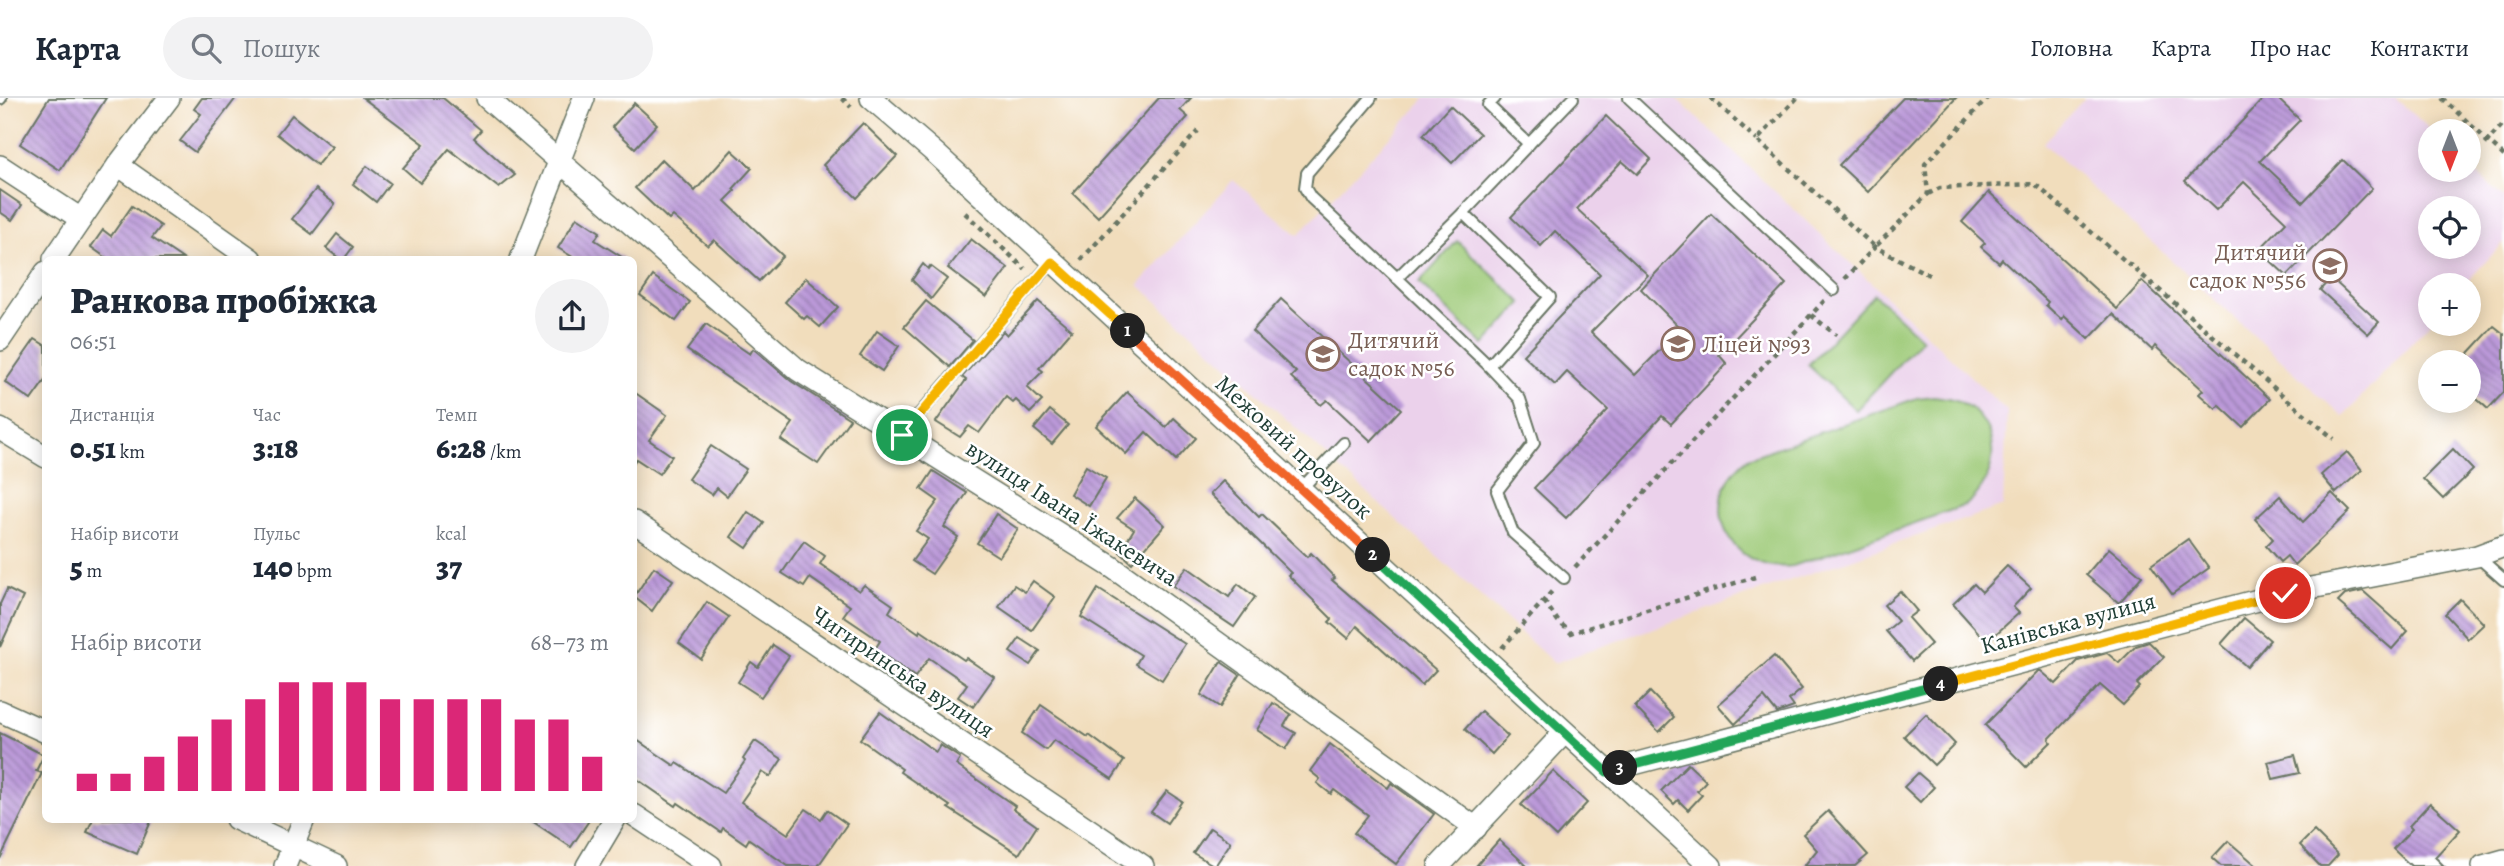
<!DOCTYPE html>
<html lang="uk">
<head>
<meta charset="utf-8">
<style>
  :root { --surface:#fff; --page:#f2f2f3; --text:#1f2937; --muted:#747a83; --line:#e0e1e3; --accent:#db2777 }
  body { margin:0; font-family:Alegreya,serif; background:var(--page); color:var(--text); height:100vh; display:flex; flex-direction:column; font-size:26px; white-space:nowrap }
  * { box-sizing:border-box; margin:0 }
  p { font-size:23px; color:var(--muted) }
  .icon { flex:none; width:38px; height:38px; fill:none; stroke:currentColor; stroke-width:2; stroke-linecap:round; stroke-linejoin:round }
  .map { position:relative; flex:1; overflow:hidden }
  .sheet { position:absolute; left:42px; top:158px; width:595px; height:567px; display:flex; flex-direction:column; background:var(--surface); border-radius:10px; box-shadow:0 4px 18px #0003 }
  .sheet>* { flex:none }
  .needle { width:46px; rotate:180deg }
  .controls { position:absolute; left:2418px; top:21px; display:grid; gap:14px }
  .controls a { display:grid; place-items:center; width:63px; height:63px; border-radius:50%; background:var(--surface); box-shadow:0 4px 18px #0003; font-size:35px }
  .pin { position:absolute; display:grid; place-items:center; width:60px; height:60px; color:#fff; margin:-30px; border:4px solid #fff; border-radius:50%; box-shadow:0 2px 7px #0007 }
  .km { position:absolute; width:35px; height:35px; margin:-18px; border-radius:50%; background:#222; color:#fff; font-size:19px; line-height:35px; text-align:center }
  .round { display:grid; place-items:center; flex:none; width:74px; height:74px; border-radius:37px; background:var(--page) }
  .overview { display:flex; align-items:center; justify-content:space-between; height:119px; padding:0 28px }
  h1 { font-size:38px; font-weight:800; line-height:52px }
  .figures { display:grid; grid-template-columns:repeat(3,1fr); gap:10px; height:119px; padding:7px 28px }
  .figures div { display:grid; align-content:center }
  .figures b { font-size:30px; font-weight:800 }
  .figures small { font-size:19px; font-weight:400 }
  .figures p { font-size:19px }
  .chart { height:196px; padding:14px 28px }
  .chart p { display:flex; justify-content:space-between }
  .chart svg { width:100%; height:126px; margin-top:7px; stroke:var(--accent); stroke-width:6 }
  header { display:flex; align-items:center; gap:42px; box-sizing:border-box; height:98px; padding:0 35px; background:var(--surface); border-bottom:2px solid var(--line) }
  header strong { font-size:33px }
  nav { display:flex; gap:38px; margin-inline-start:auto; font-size:24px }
  .search { width:490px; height:63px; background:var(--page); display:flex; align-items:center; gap:18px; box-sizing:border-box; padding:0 24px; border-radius:38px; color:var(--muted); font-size:26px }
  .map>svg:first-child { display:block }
  .built { fill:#ebd1eb; fill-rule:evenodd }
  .garden { fill:#9eca78; stroke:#5e8456; stroke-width:2 }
  .building { fill:url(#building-back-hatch) }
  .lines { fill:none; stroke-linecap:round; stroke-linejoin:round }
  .lane-casing { stroke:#687564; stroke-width:14 }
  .street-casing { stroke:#687564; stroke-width:24 }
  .path { stroke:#687564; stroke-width:4.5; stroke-dasharray:5 5; stroke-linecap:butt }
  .lane { stroke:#fff; stroke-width:10 }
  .street { stroke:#fff; stroke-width:21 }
  .split-1-casing { stroke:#fff; stroke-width:14 }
  .split-2-casing { stroke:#fff; stroke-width:14 }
  .split-3-casing { stroke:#fff; stroke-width:14 }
  .split-4-casing { stroke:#fff; stroke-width:14 }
  .split-5-casing { stroke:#fff; stroke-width:14 }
  .split-1 { stroke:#f5b400; stroke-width:9 }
  .split-2 { stroke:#f0652b; stroke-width:9 }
  .split-3 { stroke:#22a559; stroke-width:9 }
  .split-4 { stroke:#22a559; stroke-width:9 }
  .split-5 { stroke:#f5b400; stroke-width:9 }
  .labels { text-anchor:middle; stroke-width:5; stroke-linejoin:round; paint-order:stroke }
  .education-label { font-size:24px; fill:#785e54; stroke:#fff; text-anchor:start }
  .street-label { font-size:24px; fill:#1f3d34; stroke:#fff }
</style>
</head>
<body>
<header>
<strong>Карта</strong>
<div class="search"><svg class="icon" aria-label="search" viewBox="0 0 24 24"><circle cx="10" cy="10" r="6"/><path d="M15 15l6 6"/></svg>Пошук</div>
<nav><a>Головна</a><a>Карта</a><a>Про нас</a><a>Контакти</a></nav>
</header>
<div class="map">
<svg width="2504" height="768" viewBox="0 0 2504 768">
  <defs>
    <pattern id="building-back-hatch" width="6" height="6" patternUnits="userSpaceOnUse" patternTransform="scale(1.75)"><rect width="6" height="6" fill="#bb99d9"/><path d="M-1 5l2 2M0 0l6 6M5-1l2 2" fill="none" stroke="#977eb1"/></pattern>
  </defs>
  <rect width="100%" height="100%" fill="#fff"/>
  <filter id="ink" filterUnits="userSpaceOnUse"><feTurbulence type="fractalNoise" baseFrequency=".0143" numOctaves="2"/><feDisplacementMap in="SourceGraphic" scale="14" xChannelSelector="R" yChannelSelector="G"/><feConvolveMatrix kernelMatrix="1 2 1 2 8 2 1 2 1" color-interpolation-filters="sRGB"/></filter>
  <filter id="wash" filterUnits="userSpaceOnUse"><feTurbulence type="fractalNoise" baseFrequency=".00686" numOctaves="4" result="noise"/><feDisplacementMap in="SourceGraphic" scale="28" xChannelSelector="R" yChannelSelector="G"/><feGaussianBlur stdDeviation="1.57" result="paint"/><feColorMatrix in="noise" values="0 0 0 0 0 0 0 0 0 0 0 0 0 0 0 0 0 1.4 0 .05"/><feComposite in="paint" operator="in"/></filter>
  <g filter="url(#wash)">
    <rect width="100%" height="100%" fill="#f1ddbc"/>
    <g class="built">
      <polygon points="1426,0 1676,0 2007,313 2003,408 1554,565 1139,187 1233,82 1298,137"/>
      <path d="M2085,0H2395L2432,33L2431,72H2469V68L2504,100V144L2464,187H2431V224L2343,319L2043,45ZM2431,110H2469V149H2431Z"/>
    </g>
    <g class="garden">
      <polygon points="1457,143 1522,205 1484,247 1419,185"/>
      <polygon points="1874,196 1922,241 1856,312 1808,267"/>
      <path d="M1934,298C1941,299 1950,300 1956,302C2003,322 2002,378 1966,407L1793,468C1726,476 1695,401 1748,360L1917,300Z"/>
    </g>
    <g id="blocks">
      <g class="building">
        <polygon points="49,0 106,0 60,72 20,46"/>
        <polygon points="202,0 236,0 195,54 180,43 201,16 194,11"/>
        <polygon points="363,0 443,0 481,32 474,40 515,77 499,90 449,51 420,85 403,70 424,46"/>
        <polygon points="1159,0 1191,0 1180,12 1188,19 1098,119 1073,95"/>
        <polygon points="1903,0 1956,0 1868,94 1839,67"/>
        <polygon points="2264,0 2277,0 2300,22 2260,63 2303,104 2343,62 2372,90 2287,178 2259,152 2286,124 2244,84 2216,112 2185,83"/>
        <polygon points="634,5 657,26 635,50 612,29"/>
        <polygon points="1450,8 1480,36 1452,65 1423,37"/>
        <polygon points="292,17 332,49 317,67 277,36"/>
        <polygon points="1606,18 1651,61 1637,76 1622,63 1577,111 1648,177 1591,234 1635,277 1681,231 1641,191 1711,116 1786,186 1719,257 1727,266 1671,326 1662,318 1566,420 1534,390 1608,312 1567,274 1555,287 1523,257 1600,176 1555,133 1541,148 1511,119"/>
        <polygon points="863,25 897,58 857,100 823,67"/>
        <polygon points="732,52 752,70 733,91 735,93 725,103 783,158 759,183 714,142 708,148 673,118 669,122 635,90 662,61 695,93"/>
        <polygon points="367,68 390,85 376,104 353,86"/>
        <polygon points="316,91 335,106 312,136 292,121"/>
        <polygon points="0,92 22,107 12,122 0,114"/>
        <polygon points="1989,94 2117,211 2142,183 2270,301 2243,329 2219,307 2216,311 2199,296 2203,292 2155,248 2152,252 2113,216 2089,241 2064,218 2062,222 2046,207 2048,204 2002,161 1999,165 1981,149 1985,145 1962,124"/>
        <polygon points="132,108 161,128 152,140 183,161 108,161 91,149 103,132 111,138"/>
        <polygon points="577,119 600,134 595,142 625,161 576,161 558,150"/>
        <polygon points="337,136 353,149 344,161 340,161 326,150"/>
        <polygon points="971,141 1008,170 986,199 948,170"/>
        <polygon points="923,166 928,171 930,168 947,181 931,201 912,182"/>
        <polygon points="653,178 690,204 676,223 640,197"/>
        <polygon points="806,180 838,209 820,229 807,218 804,221 785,204"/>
        <polygon points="2331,180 2379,224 2368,236 2320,192"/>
        <polygon points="1281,201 1401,311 1371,343 1327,302 1321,307 1291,279 1296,274 1252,233"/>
        <polygon points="926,203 973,242 950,269 904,229"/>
        <polygon points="1038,203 1072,232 1039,270 1043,273 1027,289 1042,303 1030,315 1016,302 1013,305 1006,299 979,335 969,328 960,339 936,324 966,282 962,279 1003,233 1007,237"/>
        <polygon points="706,226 750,256 753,251 756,253 791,283 850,321 818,366 781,342 793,325 687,252"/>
        <polygon points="2494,228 2504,236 2504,294 2488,311 2469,294 2469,255"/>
        <polygon points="877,233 899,248 882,273 860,258"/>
        <polygon points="35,241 46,248 46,281 31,302 5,284"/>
        <polygon points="634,294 667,317 649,342 672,358 659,376 636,361 634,364"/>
        <polygon points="1127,294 1166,329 1174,320 1196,340 1176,362 1146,334 1126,356 1096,328"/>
        <polygon points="1050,312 1068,327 1052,346 1034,331"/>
        <polygon points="711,348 746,371 727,398 717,390 712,397 688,381"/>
        <polygon points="2453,351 2473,372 2443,401 2423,381"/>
        <polygon points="2347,354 2362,372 2336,395 2321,377"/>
        <polygon points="1086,368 1106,380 1089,408 1070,396"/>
        <polygon points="933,373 967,395 944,429 958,439 932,476 912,463 928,441 916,433 938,403 921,391"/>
        <polygon points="1223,383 1259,419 1262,416 1307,459 1311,455 1335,480 1332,482 1436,572 1422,587 1357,528 1348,540 1329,524 1332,521 1288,477 1291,475 1210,396"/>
        <polygon points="2332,395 2350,413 2294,467 2287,458 2280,464 2266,448 2273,441 2255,421 2280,398 2303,424"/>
        <polygon points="1135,400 1165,427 1132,465 1120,454 1134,431 1117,420"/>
        <polygon points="748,414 764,425 747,450 731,439"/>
        <polygon points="996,416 1018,431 999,459 977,445"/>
        <polygon points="2188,441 2209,470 2172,496 2151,467"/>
        <polygon points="804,443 825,458 820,466 859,493 864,487 893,507 889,514 919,535 920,532 964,562 966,560 994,579 973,609 958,599 967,586 929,560 915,579 875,551 880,543 843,518 850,508 810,480 804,489 782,475"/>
        <polygon points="2109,450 2142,478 2119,505 2086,477"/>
        <polygon points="2007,468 2031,490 2013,509 2019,515 1987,544 1953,506 1974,486 1982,494"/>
        <polygon points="654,469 673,482 652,513 634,499"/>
        <polygon points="1187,469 1229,499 1238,486 1255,499 1234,529 1173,488"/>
        <polygon points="1033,483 1055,499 1032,532 999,509 1014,487 1025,494"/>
        <polygon points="7,491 23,499 0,549 0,506"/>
        <polygon points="1098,491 1185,546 1162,582 1136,566 1141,557 1081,519"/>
        <polygon points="1900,493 1917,513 1908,520 1931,546 1912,563 1886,533 1898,523 1884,507"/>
        <polygon points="2363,493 2408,533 2392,551 2338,504 2345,497"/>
        <polygon points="2460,501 2484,526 2468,541 2445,516"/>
        <polygon points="707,504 729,519 701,561 679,545"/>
        <polygon points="2244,520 2270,542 2247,569 2221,546"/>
        <polygon points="1020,540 1040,553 1030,567 1010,554"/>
        <polygon points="2149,544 2164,559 2137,586 2140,589 2123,607 2100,587 2049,641 2051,644 2026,669 1985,627 2038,573 2041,573 2056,586 2078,563 2107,555 2119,565 2136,548"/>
        <polygon points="773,547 789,558 761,599 738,584 751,564 758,569"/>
        <polygon points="1774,558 1802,591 1789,602 1794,609 1777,615 1764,599 1735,626 1718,607"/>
        <polygon points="1221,564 1240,577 1220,609 1201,597"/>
        <polygon points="1650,594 1674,619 1659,634 1635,609"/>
        <polygon points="1273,605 1291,616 1284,628 1296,635 1286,651 1257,632"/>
        <polygon points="1041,607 1088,639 1089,637 1124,663 1112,681 1054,642 1046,652 1022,635"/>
        <polygon points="1481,613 1508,638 1492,656 1465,631"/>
        <polygon points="880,614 936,654 940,647 960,660 956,667 1015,708 1013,711 1037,728 1019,756 948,710 950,708 900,674 902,671 860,641"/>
        <polygon points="1926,616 1955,646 1934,667 1904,638"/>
        <polygon points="0,635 44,657 36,673 42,675 0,761"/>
        <polygon points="634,640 675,668 677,665 723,695 745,663 743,661 755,643 782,661 770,679 762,674 741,704 788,736 806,711 821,721 827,712 847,726 818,768 788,768 749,741 746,746 723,730 721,734 678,705 676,708 634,679"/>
        <polygon points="1330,646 1388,690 1391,685 1434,716 1396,766 1354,735 1368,717 1334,692 1331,696 1317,685 1320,681 1310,673"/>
        <polygon points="2295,657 2300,675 2273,681 2268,664"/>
        <polygon points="1688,666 1706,683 1697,693 1702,697 1688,712 1678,702 1674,706 1661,693"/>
        <polygon points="1553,673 1587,705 1556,739 1521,707"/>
        <polygon points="1918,675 1934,689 1920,704 1904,689"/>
        <polygon points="1167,693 1182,703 1167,725 1151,714"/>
        <polygon points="2430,705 2460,732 2435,759 2444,768 2411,768 2393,751 2412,731 2409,728"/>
        <polygon points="1828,713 1868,757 1855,768 1804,768 1817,752 1803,736"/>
        <polygon points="93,721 152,721 137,756 87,734"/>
        <polygon points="529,721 590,721 571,749"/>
        <polygon points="1210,730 1231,744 1215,768 1193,755"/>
        <polygon points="2314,733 2338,757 2328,768 2320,768 2300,747"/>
        <polygon points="1499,742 1527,768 1476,768"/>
        <polygon points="2228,743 2257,768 2221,768 2212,760"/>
      </g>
    </g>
  </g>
  <g filter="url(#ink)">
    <use href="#blocks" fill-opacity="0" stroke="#687564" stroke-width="2"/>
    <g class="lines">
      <defs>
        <g id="lane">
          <polyline points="1371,0 1307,75 1305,90 1311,100 1397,180"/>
          <polyline points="1495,0 1488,7 1529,46"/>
          <polyline points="1629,0 1834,192"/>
          <polyline points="0,1 1,0"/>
          <polyline points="1463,115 1397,180 1489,268"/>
          <polyline points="902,336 1052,164"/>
          <polyline points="1301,391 1344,345"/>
          <polyline points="2477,458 2504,482"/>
          <polyline points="1564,480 1513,435 1497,393 1534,345 1520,301 1489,268 1550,199 1463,115 1573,0"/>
        </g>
        <g id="street">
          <polyline points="487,0 798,272 1112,469 1476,730"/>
          <polyline points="871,0 935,55 1711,768"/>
          <polyline points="118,67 251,161"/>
          <polyline points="0,68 81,121"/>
          <polyline points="54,161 118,67 169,0"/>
          <polyline points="521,161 584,0"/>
          <polyline points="0,242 46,174"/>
          <polyline points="0,331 46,359"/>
          <polyline points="634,424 1143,768"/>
          <polyline points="0,613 46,634"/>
          <polyline points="1607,673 2285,495 2477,458 2504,448"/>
          <polyline points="634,717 711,768"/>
          <polyline points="236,721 336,768"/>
          <polyline points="285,768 304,721"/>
          <polyline points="587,768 615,721"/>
          <polyline points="1439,768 1564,635"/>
          <polyline points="2483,768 2504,762"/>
        </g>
      </defs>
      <use href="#lane" class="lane-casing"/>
      <use href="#street" class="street-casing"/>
      <g class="path">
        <polyline points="842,0 851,9"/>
        <polyline points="1711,0 1757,42"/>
        <polyline points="1797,0 1757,42 1875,149 1928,96 1925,66 1988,0"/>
        <polyline points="2442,0 2504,58"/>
        <polyline points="2485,46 2504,25"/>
        <polyline points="1928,96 1940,90 2035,86 2334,341"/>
        <polyline points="965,115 1025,171"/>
        <polyline points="1081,162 1198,33"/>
        <polyline points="1845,181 1875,149 1929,177"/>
        <polyline points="1811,217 1836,237"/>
        <polyline points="1575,469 1825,202"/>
        <polyline points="1544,503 1558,523 1571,535 1755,479"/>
        <polyline points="1502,550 1554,491"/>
      </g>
      <use href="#lane" class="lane"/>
      <use href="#street" class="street"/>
    </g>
  </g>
  <g class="lines" filter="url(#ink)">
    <defs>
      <polyline id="split-1" points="902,337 1052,164 1128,233"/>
      <polyline id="split-2" points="1128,233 1373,457"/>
      <polyline id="split-3" points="1373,457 1607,674 1620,670"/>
      <polyline id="split-4" points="1620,670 1941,586"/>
      <polyline id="split-5" points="1941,586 2285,495"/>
    </defs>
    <use href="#split-1" class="split-1-casing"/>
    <use href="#split-2" class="split-2-casing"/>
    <use href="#split-3" class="split-3-casing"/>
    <use href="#split-4" class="split-4-casing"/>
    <use href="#split-5" class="split-5-casing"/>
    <use href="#split-1" class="split-1"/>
    <use href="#split-2" class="split-2"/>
    <use href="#split-3" class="split-3"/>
    <use href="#split-4" class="split-4"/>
    <use href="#split-5" class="split-5"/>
  </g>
  <defs>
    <symbol id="school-ring" viewBox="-11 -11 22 22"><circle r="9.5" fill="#fff" stroke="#8d6e63" stroke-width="1.5"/><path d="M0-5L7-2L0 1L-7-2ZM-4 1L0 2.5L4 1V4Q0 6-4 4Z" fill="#8d6e63"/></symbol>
  </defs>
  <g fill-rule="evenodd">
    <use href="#school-ring" x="2311" y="149" width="38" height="38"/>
    <use href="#school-ring" x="1659" y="227" width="38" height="38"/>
    <use href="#school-ring" x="1304" y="237" width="38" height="38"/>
  </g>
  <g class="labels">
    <g class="education-label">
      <text x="2306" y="162" text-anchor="end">Дитячий<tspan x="2306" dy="28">садок №556</tspan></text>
      <text x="1348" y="250">Дитячий<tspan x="1348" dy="28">садок №56</tspan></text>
      <text x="1702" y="254">Ліцей №93</text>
    </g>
    <g class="street-label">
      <text transform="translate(1294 349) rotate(42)" y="8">Межовий провулок</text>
      <text transform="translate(1072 415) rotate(33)" y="8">вулиця Івана Їжакевича</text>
      <text transform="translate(2068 525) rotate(-15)" y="8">Канівська вулиця</text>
      <text transform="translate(903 574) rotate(34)" y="8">Чигиринська вулиця</text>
    </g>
  </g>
</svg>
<div class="controls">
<a><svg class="needle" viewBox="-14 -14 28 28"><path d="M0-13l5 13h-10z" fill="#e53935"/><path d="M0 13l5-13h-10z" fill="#747a83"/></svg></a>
<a><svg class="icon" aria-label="locate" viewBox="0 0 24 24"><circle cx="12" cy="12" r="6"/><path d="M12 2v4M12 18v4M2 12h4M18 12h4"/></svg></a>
<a>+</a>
<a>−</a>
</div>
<div class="pin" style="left:902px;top:337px;background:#1e9e55"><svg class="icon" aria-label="arrive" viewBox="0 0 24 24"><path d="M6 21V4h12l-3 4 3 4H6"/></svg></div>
<div class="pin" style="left:2285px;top:495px;background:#d93025"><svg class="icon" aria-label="check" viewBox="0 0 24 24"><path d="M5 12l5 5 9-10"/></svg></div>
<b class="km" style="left:1128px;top:233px">1</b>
<b class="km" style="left:1373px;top:457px">2</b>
<b class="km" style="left:1620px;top:670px">3</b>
<b class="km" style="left:1941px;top:586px">4</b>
<section class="sheet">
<div class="overview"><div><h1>Ранкова пробіжка</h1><p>06:51</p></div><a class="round"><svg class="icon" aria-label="share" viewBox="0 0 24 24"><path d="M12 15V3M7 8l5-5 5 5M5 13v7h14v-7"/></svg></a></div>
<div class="figures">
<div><p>Дистанція</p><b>0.51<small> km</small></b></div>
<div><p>Час</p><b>3:18</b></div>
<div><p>Темп</p><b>6:28<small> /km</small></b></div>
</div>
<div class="figures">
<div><p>Набір висоти</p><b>5<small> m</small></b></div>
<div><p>Пульс</p><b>140<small> bpm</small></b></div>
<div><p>kcal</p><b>37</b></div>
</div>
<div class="chart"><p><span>Набір висоти</span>68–73 m</p>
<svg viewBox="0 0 160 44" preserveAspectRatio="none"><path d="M5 44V38M15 44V38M25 44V32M35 44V25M45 44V19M55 44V12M65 44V6M75 44V6M85 44V6M95 44V12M105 44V12M115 44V12M125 44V12M135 44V19M145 44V19M155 44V32"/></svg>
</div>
</section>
</div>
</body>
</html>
